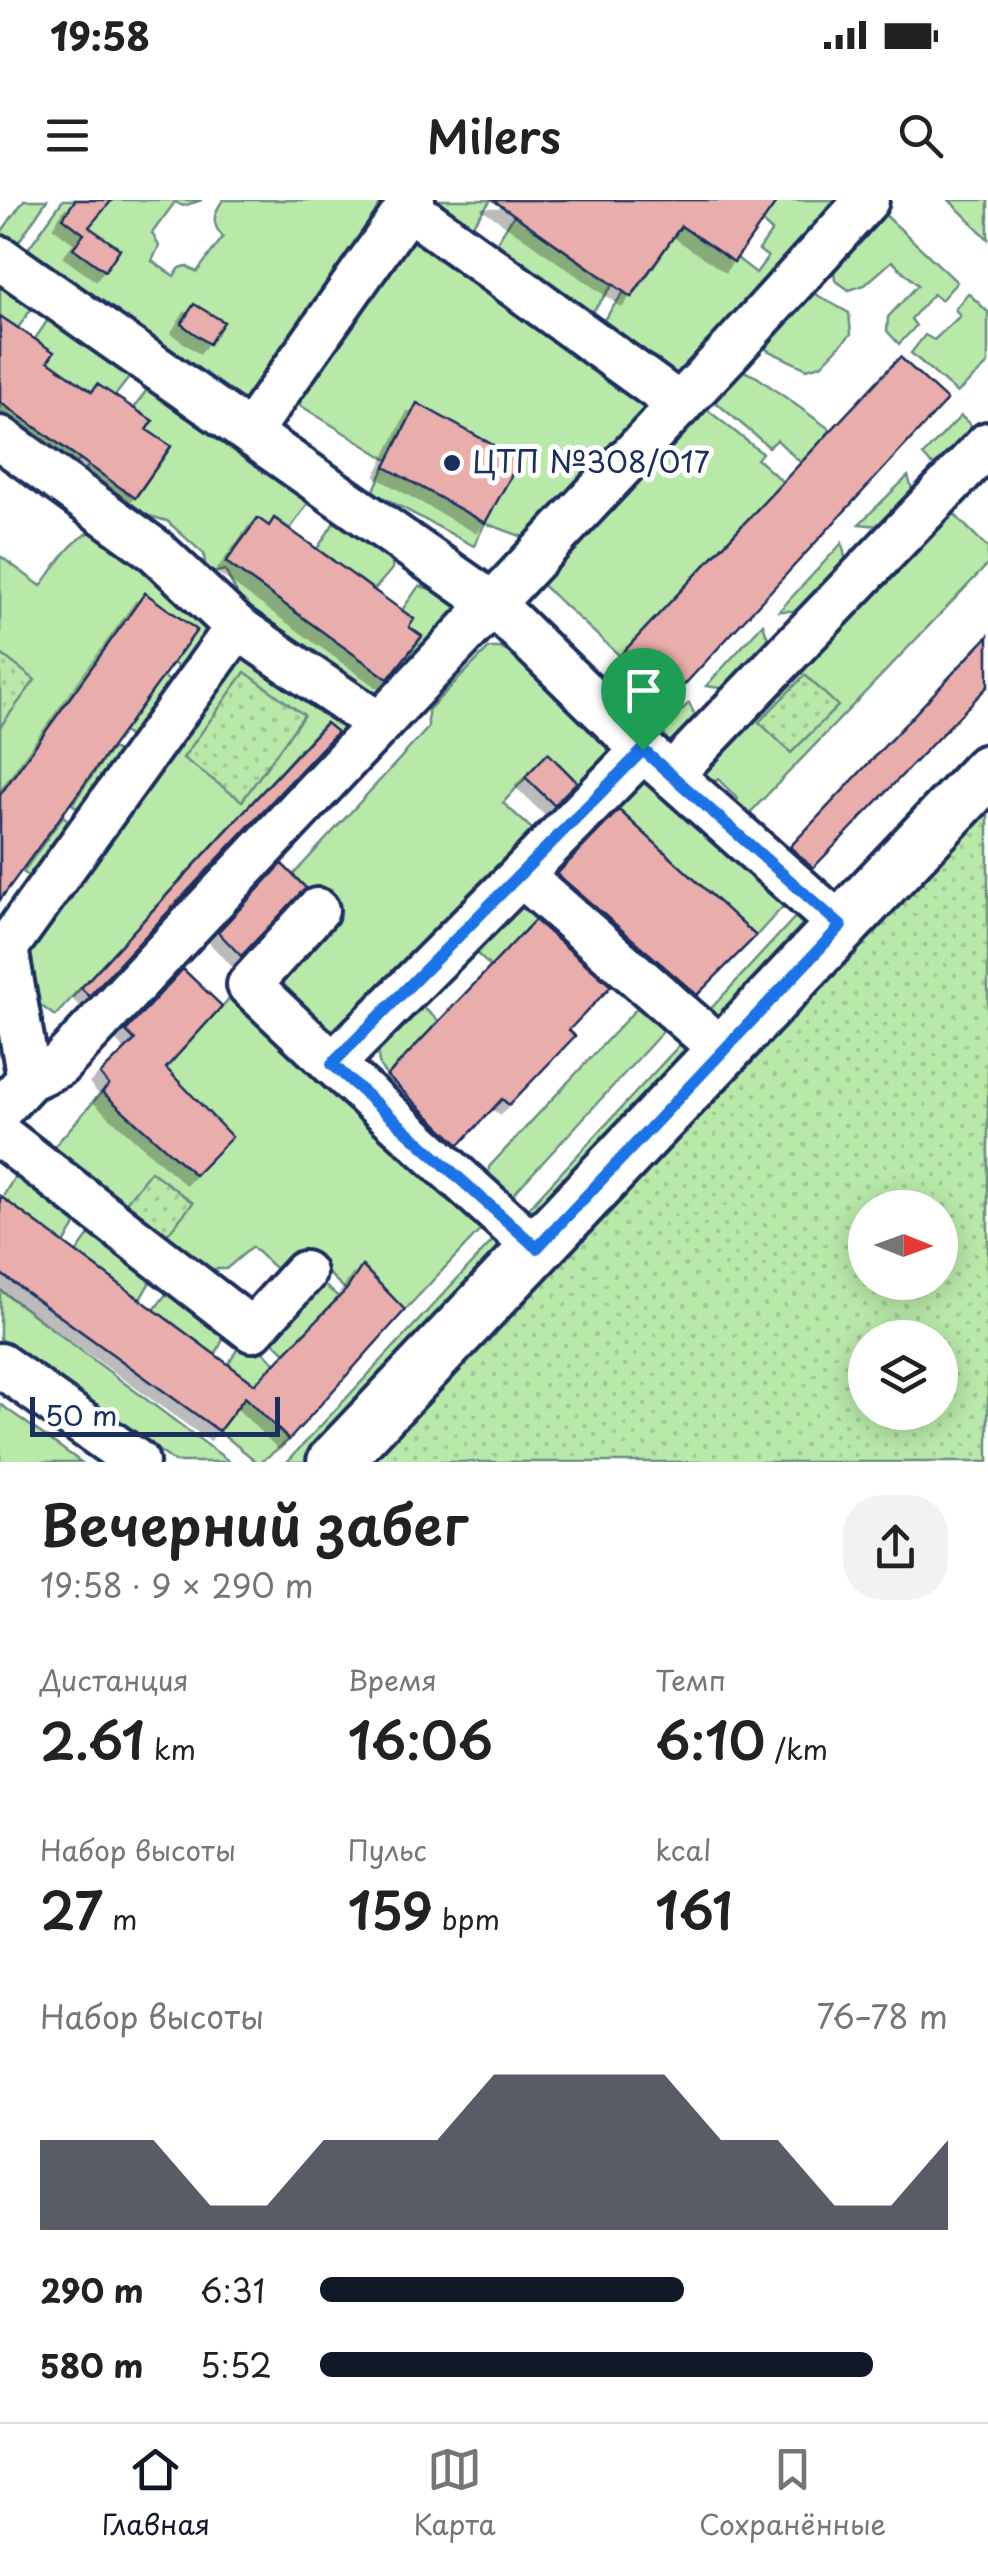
<!DOCTYPE html>
<html lang="ru">
<head>
<meta charset="utf-8">
<style>
  :root { --surface:#fff; --page:#f2f2f2; --text:#222; --muted:#767676; --line:#e0e0e0; --accent:#111827 }
  body { margin:0; font-family:"Playpen Sans",sans-serif; background:var(--page); color:var(--text); height:100vh; display:flex; flex-direction:column; font-size:38px; white-space:nowrap }
  * { box-sizing:border-box; margin:0 }
  p { font-size:32px; color:var(--muted) }
  .icon { flex:none; width:55px; height:55px; fill:none; stroke:currentColor; stroke-width:2; stroke-linecap:round; stroke-linejoin:round }
  .map { position:relative; height:1262px; overflow:hidden }
  .sheet { display:flex; flex-direction:column; background:var(--surface); flex:1 }
  .sheet>* { flex:none }
  .needle { width:65px; rotate:91deg }
  .controls { position:absolute; left:848px; top:990px; display:grid; gap:20px }
  .controls a { display:grid; place-items:center; width:110px; height:110px; border-radius:50%; background:var(--surface); box-shadow:0 5px 25px #0003; font-size:50px }
  .scale { position:absolute; left:30px; bottom:25px; width:250px; box-sizing:border-box; padding-left:10px; border:5px solid #1b2f5e; border-top:0; font-size:28px; line-height:35px; white-space:nowrap; color:#1b2f5e; -webkit-text-stroke:8px #fff; paint-order:stroke }
  .pin { position:absolute; display:grid; place-items:center; width:85px; height:85px; color:#fff; margin:-102px -42px; border-radius:50% 50% 50% 0; rotate:-45deg; box-shadow:0 0 10px #0007 }
  .pin .icon { rotate:45deg }
  .round { display:grid; place-items:center; flex:none; width:105px; height:105px; border-radius:40px; background:var(--page) }
  .overview { display:flex; align-items:center; justify-content:space-between; height:170px; padding:0 40px }
  h1 { font-size:55px; font-weight:600; line-height:75px }
  .figures { display:grid; grid-template-columns:repeat(3,1fr); gap:15px; height:170px; padding:10px 40px }
  .figures div { display:grid; align-content:center }
  .figures b { font-size:50px; font-weight:600 }
  .figures small { font-size:28px; font-weight:400 }
  .figures p { font-size:28px }
  .chart { height:280px; padding:20px 40px }
  .chart p { display:flex; justify-content:space-between }
  .chart svg { width:100%; height:180px; margin-top:10px; fill:var(--accent); opacity:.7 }
  ul { padding:0 40px; list-style:none; font-size:32px }
  li { display:grid; grid-template-columns:160px 120px 1fr; align-items:center; height:75px }
  li i { height:25px; border-radius:12px; background:var(--accent) }
  .status { display:flex; justify-content:space-between; align-items:center; height:70px; padding:0 50px; background:var(--surface); direction:ltr }
  .status svg { height:28px; fill:currentColor }
  header { display:flex; justify-content:space-between; align-items:center; height:130px; padding:0 40px; background:var(--surface); font-size:45px; font-weight:600 }
  .tabs { display:flex; justify-content:space-around; align-items:center; height:140px; border-top:2px solid var(--line); background:var(--surface); font-size:28px; color:var(--muted) }
  .tabs a { display:grid; justify-items:center; gap:5px }
  .tabs .selected { color:var(--accent) }
  .map>svg:first-child { display:block }
  .grass { fill:#b9e9a9; stroke:#6a8c84; stroke-width:2.5 }
  .park { fill:url(#park-dots); stroke:#6a8c84; stroke-width:2.5; fill-rule:evenodd }
  .building { fill:#e9aeab; stroke:#1b2f5e; stroke-width:2.5; filter:url(#shadow) }
  .lines { fill:none; stroke-linecap:round; stroke-linejoin:round }
  .minor-casing { stroke:#1b2f5e; stroke-width:50 }
  .major-casing { stroke:#1b2f5e; stroke-width:60 }
  .minor { stroke:#fff; stroke-width:42 }
  .major { stroke:#fff; stroke-width:52 }
  .route-casing { stroke:#fff; stroke-width:20 }
  .route { stroke:#1a73e8; stroke-width:12 }
  .poi-dot { fill:#1b2f5e; stroke:#fff; stroke-width:4 }
  .labels { text-anchor:middle; stroke-width:10; stroke-linejoin:round; paint-order:stroke }
  .poi-label { font-size:30px; fill:#1b2f5e; stroke:#fff; text-anchor:start }
</style>
</head>
<body>
<div class="status"><b>19:58</b><svg viewBox="0 0 49 12"><path d="M0 12V9h3v3zM5 12V6h3v6zM10 12V3h3v9zM15 12V0h3v12zM26 1h20v11H26zM47 4h2v5h-2z"/></svg></div>
<header><svg class="icon" aria-label="menu" viewBox="0 0 24 24"><path d="M4 6h16M4 12h16M4 18h16"/></svg>Milers<svg class="icon" aria-label="search" viewBox="0 0 24 24"><circle cx="10" cy="10" r="6"/><path d="M15 15l6 6"/></svg></header>
<div class="map">
<svg width="988" height="1262" viewBox="0 0 988 1262">
  <defs>
    <pattern id="park-dots" width="8" height="8" patternUnits="userSpaceOnUse" patternTransform="scale(2.5)"><rect width="8" height="8" fill="#b9e9a9"/><path d="M2 2h.1M6 6h.1" fill="none" stroke="#9ec894" stroke-width="1.8" stroke-linecap="round"/></pattern>
    <filter id="shadow"><feDropShadow dx="-9" dy="9" stdDeviation="0" flood-color="#0004"/></filter>
  </defs>
  <rect width="100%" height="100%" fill="#fff"/>
  <filter id="ink" filterUnits="userSpaceOnUse"><feTurbulence type="fractalNoise" baseFrequency=".01" numOctaves="2"/><feDisplacementMap in="SourceGraphic" scale="20" xChannelSelector="R" yChannelSelector="G"/><feConvolveMatrix kernelMatrix="1 2 1 2 8 2 1 2 1" color-interpolation-filters="sRGB"/></filter>
  <g filter="url(#ink)">
    <g class="grass">
      <polygon points="24,0 47,0 11,53 0,45 0,34"/>
      <path d="M63,0H202L183,6L175,2L152,33L159,46L152,61L174,76L180,68L186,66L197,72L223,37C211,24 213,14 223,0H394L251,207L232,208L20,60Z"/>
      <polygon points="436,0 491,0 471,27 459,31 437,16"/>
      <polygon points="778,0 851,0 680,186 595,132 624,92 632,97 681,26 734,62 737,58 756,73 768,57 759,50 772,31 762,22"/>
      <polygon points="949,0 988,0 988,39"/>
      <polygon points="880,10 957,82 941,100 933,94 911,119 916,126 899,144 887,131 888,117 918,85 892,61 865,85 849,90 835,80 833,62"/>
      <polygon points="514,15 613,85 584,123 488,56"/>
      <polygon points="408,30 663,208 526,338 485,323 474,346 373,292 385,266 484,323 520,260 417,203 388,260 290,199"/>
      <polygon points="0,81 34,105 18,128 0,116"/>
      <polygon points="808,90 849,113 851,134 821,165 807,169 767,150 760,135"/>
      <polygon points="968,93 988,112 988,164 957,193 911,153 925,135 934,140 960,116 955,109"/>
      <polygon points="51,115 132,174 114,197 98,185 92,192 48,161 53,152 35,139"/>
      <polygon points="739,169 757,177 831,230 801,263 777,240 769,247 706,194"/>
      <polygon points="148,188 311,299 290,329 275,318 269,326 257,318 226,362 390,480 422,437 409,427 414,419 402,410 419,386 436,390 472,420 392,507 230,403 237,394 225,370 213,373 205,367 204,354 167,321 117,307 78,279 89,265 136,297 171,247 147,230 153,221 134,208"/>
      <polygon points="0,202 80,259 69,273 0,222"/>
      <polygon points="700,204 762,253 757,259 783,282 620,456 538,381"/>
      <polygon points="961,216 974,228 940,265 931,264 923,255"/>
      <polygon points="908,276 912,289 878,326 859,324"/>
      <polygon points="945,305 988,348 988,364 744,619 726,613 738,599 718,579 703,593 693,570"/>
      <polygon points="343,320 393,358 392,369 374,390 358,378 352,384 328,367 333,360 317,349 335,321"/>
      <path d="M99,328L218,422L192,478L173,463L145,393L0,595V356L41,386C58,363 71,338 99,328Z"/>
      <polygon points="842,343 846,362 799,411 779,411"/>
      <polygon points="763,424 769,442 727,489 706,486"/>
      <polygon points="241,446 360,530 350,543 325,523 55,816 40,805 29,818 20,749"/>
      <polygon points="489,448 500,448 512,454 618,551 583,588 548,553 503,603 541,637 330,841 272,791 315,697 293,675 428,528 428,510"/>
      <polygon points="163,476 180,489 140,545 123,532"/>
      <polygon points="689,503 696,517 676,541 668,541 662,529"/>
      <polygon points="112,548 129,560 88,616 72,604"/>
      <polygon points="640,575 787,702 756,736 612,605"/>
      <polygon points="63,616 80,629 39,685 23,672"/>
      <polygon points="510,706 522,706 537,717 491,767 472,749"/>
      <polygon points="799,713 806,720 713,821 706,814"/>
      <polygon points="237,790 486,1024 405,1110 363,1066 346,1090 311,1057 284,1076 252,1047 226,1069 204,1069 55,964 53,948 102,892 166,868"/>
      <path d="M419,804L439,821L387,876C361,847 398,825 419,804Z"/>
      <polygon points="638,807 650,807 668,826 509,999 489,978 489,967"/>
      <polygon points="688,836 693,842 536,1024 522,1015"/>
      <polygon points="21,966 82,1014 64,1044 2,998"/>
      <polygon points="96,1025 156,1072 140,1099 76,1053"/>
      <polygon points="498,1035 514,1047 310,1262 287,1262"/>
      <polygon points="314,1077 339,1097 285,1153 261,1130"/>
      <polygon points="173,1085 228,1130 215,1155 154,1110"/>
      <polygon points="0,1090 230,1262 175,1262 0,1139"/>
      <polygon points="245,1136 276,1163 255,1184 228,1165"/>
      <polygon points="246,1196 289,1240 261,1262 257,1262 219,1231"/>
      <polygon points="0,1204 81,1262 0,1262"/>
    </g>
    <g class="park">
      <polygon points="0,453 35,480 0,527"/>
      <polygon points="245,472 304,515 242,601 183,558"/>
      <polygon points="805,475 838,506 791,553 759,522"/>
      <path d="M988,607V1262H364ZM865,1008H940V1082H865ZM865,1138H940V1212H865Z"/>
      <polygon points="151,971 193,1003 160,1043 120,1010"/>
    </g>
    <g class="building">
      <polygon points="75,0 112,0 89,27 120,49 105,71 73,48 84,34 63,18"/>
      <polygon points="493,0 778,0 734,62 681,26 631,97"/>
      <polygon points="194,104 224,122 209,144 181,124"/>
      <polygon points="0,116 54,152 48,161 92,192 97,184 153,221 147,230 171,246 135,298 0,202"/>
      <polygon points="900,157 947,200 650,522 602,475"/>
      <polygon points="417,203 520,260 485,323 385,267"/>
      <polygon points="258,318 269,326 274,318 414,419 409,427 422,436 388,479 226,362"/>
      <polygon points="145,393 197,430 0,700 0,595"/>
      <polygon points="988,436 988,486 813,668 790,647"/>
      <polygon points="326,523 337,532 89,796 81,788"/>
      <polygon points="548,553 577,582 554,605 525,577"/>
      <polygon points="619,610 756,736 697,795 557,674"/>
      <polygon points="282,664 306,688 241,756 218,732"/>
      <polygon points="535,720 611,786 569,830 575,836 509,905 502,899 459,945 387,876"/>
      <polygon points="183,769 222,806 166,868 232,937 195,975 102,892 109,885 100,874 135,840 126,831"/>
      <polygon points="0,996 255,1184 346,1090 362,1066 405,1110 289,1240 245,1197 219,1231 0,1073"/>
    </g>
    <g class="lines">
      <defs>
        <g id="minor">
          <polyline points="408,8 680,205"/>
          <polyline points="0,58 493,404 643,550 841,726"/>
          <polyline points="250,232 413,0"/>
          <polyline points="0,238 156,351 237,427 379,524"/>
          <polyline points="671,575 988,244"/>
          <polyline points="521,675 643,550"/>
          <polyline points="317,710 249,785 333,864"/>
          <polyline points="29,879 6,748 237,427"/>
          <polyline points="0,910 29,879 59,865 732,149 867,0"/>
          <polyline points="0,935 252,1130 304,1073"/>
          <polyline points="537,1049 333,864 521,675 723,851"/>
          <polyline points="0,1165 137,1262"/>
        </g>
        <polyline id="major" points="334,1262 988,571"/>
      </defs>
      <use href="#minor" class="minor-casing"/>
      <use href="#major" class="major-casing"/>
      <use href="#minor" class="minor"/>
      <use href="#major" class="major"/>
    </g>
  </g>
  <g class="lines" filter="url(#ink)">
    <defs>
      <polygon id="route" points="643,550 841,726 537,1048 332,864"/>
    </defs>
    <use href="#route" class="route-casing"/>
    <use href="#route" class="route"/>
  </g>
  <circle class="poi-dot" cx="452" cy="263" r="10"/>
  <g class="labels">
    <g class="poi-label">
      <text x="472" y="273">ЦТП №308/017</text>
    </g>
  </g>
</svg>
<div class="controls">
<a><svg class="needle" viewBox="-14 -14 28 28"><path d="M0-13l5 13h-10z" fill="#e53935"/><path d="M0 13l5-13h-10z" fill="#767676"/></svg></a>
<a><svg class="icon" aria-label="layers" viewBox="0 0 24 24"><path d="M12 4l9 5-9 5-9-5zM3 14l9 5 9-5"/></svg></a>
</div>
<div class="scale">50 m</div>
<div class="pin" style="left:643px;top:550px;background:#1e9e55"><svg class="icon" aria-label="arrive" viewBox="0 0 24 24"><path d="M6 21V4h12l-3 4 3 4H6"/></svg></div>
</div>
<section class="sheet">
<div class="overview"><div><h1>Вечерний забег</h1><p>19:58 · 9 × 290 m</p></div><a class="round"><svg class="icon" aria-label="share" viewBox="0 0 24 24"><path d="M12 15V3M7 8l5-5 5 5M5 13v7h14v-7"/></svg></a></div>
<div class="figures">
<div><p>Дистанция</p><b>2.61<small> km</small></b></div>
<div><p>Время</p><b>16:06</b></div>
<div><p>Темп</p><b>6:10<small> /km</small></b></div>
</div>
<div class="figures">
<div><p>Набор высоты</p><b>27<small> m</small></b></div>
<div><p>Пульс</p><b>159<small> bpm</small></b></div>
<div><p>kcal</p><b>161</b></div>
</div>
<div class="chart"><p><span>Набор высоты</span>76–78 m</p>
<svg viewBox="0 0 160 44" preserveAspectRatio="none"><path d="M0 44V22L10 22L20 22L30 38L40 38L50 22L60 22L70 22L80 6L90 6L100 6L110 6L120 22L130 22L140 38L150 38L160 22V44z"/></svg>
</div>
<ul>
<li><b>290 m</b>6:31<i style="width:58%"></i></li>
<li><b>580 m</b>5:52<i style="width:88%"></i></li>
</ul>
</section>
<nav class="tabs">
<a class="selected"><svg class="icon" aria-label="home" viewBox="0 0 24 24"><path d="M3 11l9-7 9 7M6 9v11h12V9"/></svg>Главная</a>
<a><svg class="icon" aria-label="map" viewBox="0 0 24 24"><path d="M3 6l6-2 6 2 6-2v14l-6 2-6-2-6 2zM9 4v14M15 6v14"/></svg>Карта</a>
<a><svg class="icon" aria-label="saved" viewBox="0 0 24 24"><path d="M7 4h10v16l-5-4-5 4z"/></svg>Сохранённые</a>
</nav>
</body>
</html>
